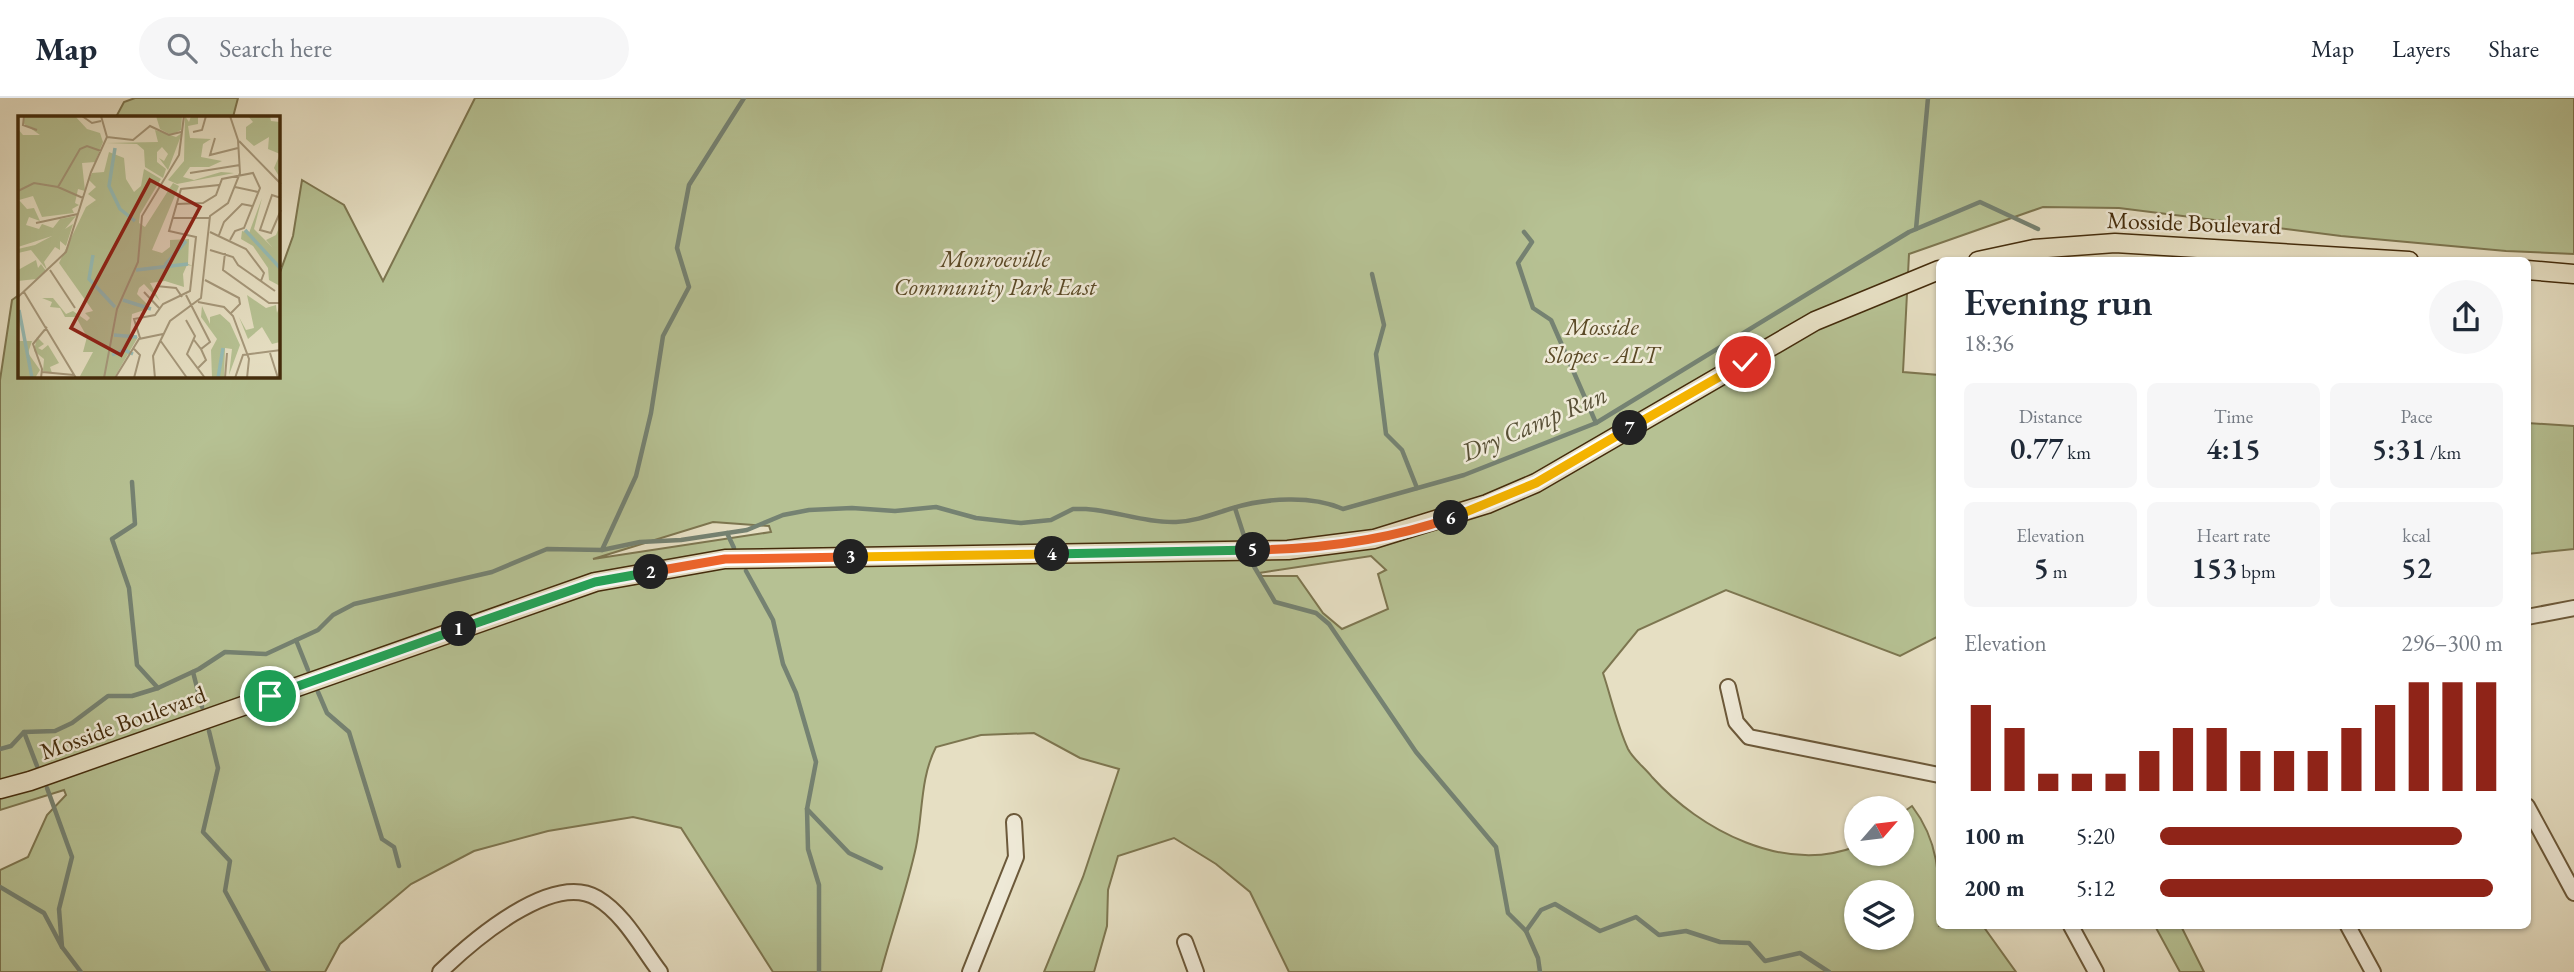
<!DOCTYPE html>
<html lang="en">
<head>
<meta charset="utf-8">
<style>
  :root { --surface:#fff; --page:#f6f6f7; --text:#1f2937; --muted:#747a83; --line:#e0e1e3; --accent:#8f2418 }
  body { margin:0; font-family:"EB Garamond",serif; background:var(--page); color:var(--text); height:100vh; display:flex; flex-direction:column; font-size:26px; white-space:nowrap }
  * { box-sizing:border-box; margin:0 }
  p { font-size:23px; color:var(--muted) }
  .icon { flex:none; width:38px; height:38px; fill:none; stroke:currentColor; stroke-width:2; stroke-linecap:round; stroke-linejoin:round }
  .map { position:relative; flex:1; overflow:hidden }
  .panel { position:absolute; left:1936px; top:159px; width:595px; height:672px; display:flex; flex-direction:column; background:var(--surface); border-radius:10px; box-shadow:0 2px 5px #0004 }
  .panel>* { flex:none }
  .needle { width:46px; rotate:62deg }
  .tools { position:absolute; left:1844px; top:698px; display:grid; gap:14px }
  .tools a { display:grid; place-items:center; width:70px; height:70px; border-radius:50%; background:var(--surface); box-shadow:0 2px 5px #0004; font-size:35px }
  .pin { position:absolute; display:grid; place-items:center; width:60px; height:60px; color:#fff; margin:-30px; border:4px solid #fff; border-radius:50%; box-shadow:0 2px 7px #0007 }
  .km { position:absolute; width:35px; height:35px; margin:-18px; border-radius:50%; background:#222; color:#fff; font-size:19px; line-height:35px; text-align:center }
  .round { display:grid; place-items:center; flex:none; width:74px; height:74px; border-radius:37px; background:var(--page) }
  .summary { display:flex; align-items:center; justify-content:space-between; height:119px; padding:0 28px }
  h1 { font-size:38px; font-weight:600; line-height:52px }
  .metrics { display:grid; grid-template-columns:repeat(3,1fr); gap:10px; height:119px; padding:7px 28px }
  .metrics div { display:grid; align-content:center; border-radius:10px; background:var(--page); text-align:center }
  .metrics b { font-size:30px; font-weight:600 }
  .metrics small { font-size:19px; font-weight:400 }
  .metrics p { font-size:19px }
  .chart { height:196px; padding:14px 28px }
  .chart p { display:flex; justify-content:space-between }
  .chart svg { width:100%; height:126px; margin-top:7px; stroke:var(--accent); stroke-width:6 }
  ul { padding:0 28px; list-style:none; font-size:23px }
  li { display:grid; grid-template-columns:112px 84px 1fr; align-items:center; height:52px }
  li i { height:18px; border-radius:9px; background:var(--accent) }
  header { display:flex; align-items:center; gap:42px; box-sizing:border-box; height:98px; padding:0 35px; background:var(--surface); border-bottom:2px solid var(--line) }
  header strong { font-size:33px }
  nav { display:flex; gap:38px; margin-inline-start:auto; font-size:24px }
  .search { width:490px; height:63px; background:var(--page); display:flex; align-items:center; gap:18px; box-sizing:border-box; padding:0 24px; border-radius:38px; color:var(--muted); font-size:26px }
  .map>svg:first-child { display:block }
  .green { fill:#b6c193; stroke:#7d7650; stroke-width:2; fill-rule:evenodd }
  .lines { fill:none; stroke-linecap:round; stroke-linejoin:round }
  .stream { stroke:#758272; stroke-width:4.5 }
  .minor-casing { stroke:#6c593a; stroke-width:18 }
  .major-casing { stroke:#442c0c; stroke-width:21 }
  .minor { stroke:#efead8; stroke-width:14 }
  .major { stroke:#e6dfc3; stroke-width:18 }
  .split-1-casing { stroke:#fff; stroke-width:14 }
  .split-2-casing { stroke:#fff; stroke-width:14 }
  .split-3-casing { stroke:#fff; stroke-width:14 }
  .split-4-casing { stroke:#fff; stroke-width:14 }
  .split-5-casing { stroke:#fff; stroke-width:14 }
  .split-6-casing { stroke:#fff; stroke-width:14 }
  .split-7-casing { stroke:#fff; stroke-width:14 }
  .split-8-casing { stroke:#fff; stroke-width:14 }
  .split-1 { stroke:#22a559; stroke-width:9 }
  .split-2 { stroke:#22a559; stroke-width:9 }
  .split-3 { stroke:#f0652b; stroke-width:9 }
  .split-4 { stroke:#f5b400; stroke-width:9 }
  .split-5 { stroke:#22a559; stroke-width:9 }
  .split-6 { stroke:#f0652b; stroke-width:9 }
  .split-7 { stroke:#f5b400; stroke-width:9 }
  .split-8 { stroke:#f5b400; stroke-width:9 }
  .labels { text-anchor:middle; stroke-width:5; stroke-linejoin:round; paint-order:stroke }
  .street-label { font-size:24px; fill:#442c0c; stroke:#efead8 }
  .park-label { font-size:24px; font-style:italic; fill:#5b4a27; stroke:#efead8 }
  .water-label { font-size:26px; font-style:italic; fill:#585036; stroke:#efead8 }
  .inset-river { fill:none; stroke:#96bcb6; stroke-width:3.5 }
  .inset-road { fill:none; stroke:#a5977a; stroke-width:2 }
  .view { fill:#8f2418; fill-opacity:0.15; stroke:#8f2418; stroke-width:3.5 }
  .inset-edge { fill:none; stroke:#442c0c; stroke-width:3.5 }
</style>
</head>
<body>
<header>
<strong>Map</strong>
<div class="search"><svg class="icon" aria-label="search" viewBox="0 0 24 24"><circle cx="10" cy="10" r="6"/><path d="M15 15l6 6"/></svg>Search here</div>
<nav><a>Map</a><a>Layers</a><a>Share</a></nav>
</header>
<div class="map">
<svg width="2574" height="874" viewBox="0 0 2574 874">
  <rect width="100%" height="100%" fill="#e6dfc3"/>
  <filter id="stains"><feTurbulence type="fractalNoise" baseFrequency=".00286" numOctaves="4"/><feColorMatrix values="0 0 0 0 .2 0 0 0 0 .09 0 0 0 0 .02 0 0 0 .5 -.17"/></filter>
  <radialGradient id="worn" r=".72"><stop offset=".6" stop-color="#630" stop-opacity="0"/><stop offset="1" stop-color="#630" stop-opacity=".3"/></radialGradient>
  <g class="green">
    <polygon points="135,0 238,0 233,19 116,19 124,4"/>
    <path d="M475,0H2574V156L2506,153L2341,138L2119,110L2043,109L1909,156L1903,274L1939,277V538L1900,558L1726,492L1638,532L1603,575C1611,599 1617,627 1628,651C1633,661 1645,670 1652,679C1700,732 1785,777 1857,748V756H1902V715L1912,708C1941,746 1939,782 1939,828H1983L2016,874H1289L1250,794L1216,766L1174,740L1118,758L1108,792L1107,828L1094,874H1044L1083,779L1119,671L1080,660L1034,635L981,637L936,649C920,680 923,715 916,749C907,791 892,832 881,874H773L681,730L633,719L548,733L474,753L411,786L340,846L325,874H0V772L28,759L47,717L66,697L64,692L0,712V282L12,202L19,197V278H278V180L293,138L302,82L344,107L383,183ZM713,424L769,428L771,434L593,461ZM1371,458L1386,472L1378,476L1388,511L1342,531L1323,515L1297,478H1262L1259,475ZM1857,794H1902V840H1857Z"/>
    <polygon points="2527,325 2574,328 2574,451 2527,456"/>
    <polygon points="2155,828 2181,828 2204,874 2180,874"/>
  </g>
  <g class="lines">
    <g class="stream">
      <polyline points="1916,131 1928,0"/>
      <polyline points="1524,134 1532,144 1518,165 1533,210 1551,222 1596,325"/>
      <polyline points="1372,176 1384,227 1376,256 1386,336 1402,352 1417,390"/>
      <polyline points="132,384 135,426 112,441 129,490 137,567 158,590"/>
      <polyline points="1235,410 1245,441"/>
      <polyline points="727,435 734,450"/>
      <polyline points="602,452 636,378 651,315 663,238 689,189 677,150 689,87 744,0"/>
      <polyline points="1252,465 1275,504 1316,515 1329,526 1416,654 1496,749 1508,815 1526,833 1538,860 1540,874"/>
      <polyline points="746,473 773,522 783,566 796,595 816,664 807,711 808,751 819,787 819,874"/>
      <polyline points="296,542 308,572"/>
      <polyline points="193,574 202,609"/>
      <polyline points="318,594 327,615 349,634 382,741 394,749 399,768"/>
      <polyline points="209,633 218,670 203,734 230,763 225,793 269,874"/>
      <polyline points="24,634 37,668"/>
      <path d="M0,651L11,648L24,634L55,633L72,625L108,598H132L158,590L199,571L225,554L266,556L318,532L333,517L354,506L492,474L547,451L602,452L640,444L681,442L747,432L783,417L809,412L852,410L895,413L936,409L976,420L1021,425L1051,422L1073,411H1086C1116,413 1146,425 1176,424C1197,423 1213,416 1233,410C1266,400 1312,397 1343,411L1464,377L1596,325L1909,134L1980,104L2038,131"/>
      <polyline points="47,690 72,759 59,811 62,849"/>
      <polyline points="807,711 849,755 881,770"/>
      <polyline points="0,789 44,815 62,849 81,874"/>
      <polyline points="1526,833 1541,812 1555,806 1600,833 1636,819 1659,837 1686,833 1720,844 1749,845 1765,863 1800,855 1829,874"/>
    </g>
    <defs>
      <g id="minor">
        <polyline points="2527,519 2574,510"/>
        <polyline points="1728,589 1736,624 1749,639 1939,677"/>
        <polyline points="2527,708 2574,795"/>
        <polyline points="2071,828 2096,874"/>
        <polyline points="2348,828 2373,874"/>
        <polyline points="1185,844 1196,874"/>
        <path d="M440,874C471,844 552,773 597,800C624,816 641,849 660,874"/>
        <polyline points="970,874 1016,759 1014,724"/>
      </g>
      <g id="major">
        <polyline points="1978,163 2034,151 2115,145 2409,163"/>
        <polyline points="2527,172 2574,176"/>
        <polyline points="0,691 30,683 595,484 725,461 1288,452 1374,441 1487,406 1536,385 1815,223 1939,172"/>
      </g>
    </defs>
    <use href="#minor" class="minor-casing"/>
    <use href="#major" class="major-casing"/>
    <use href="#minor" class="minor"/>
    <use href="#major" class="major"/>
  </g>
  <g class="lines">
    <defs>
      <polyline id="split-1" points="270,598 459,531"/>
      <polyline id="split-2" points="459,531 595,484 651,474"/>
      <polyline id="split-3" points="651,474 725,461 851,459"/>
      <polyline id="split-4" points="851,459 1052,456"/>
      <polyline id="split-5" points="1052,456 1253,452"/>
      <path id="split-6" d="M1253,452C1319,451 1388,442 1451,420"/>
      <polyline id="split-7" points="1451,420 1536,385 1630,330"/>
      <polyline id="split-8" points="1630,330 1745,264"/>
    </defs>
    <use href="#split-1" class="split-1-casing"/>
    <use href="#split-2" class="split-2-casing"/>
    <use href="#split-3" class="split-3-casing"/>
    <use href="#split-4" class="split-4-casing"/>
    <use href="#split-5" class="split-5-casing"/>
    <use href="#split-6" class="split-6-casing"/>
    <use href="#split-7" class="split-7-casing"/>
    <use href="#split-8" class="split-8-casing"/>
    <use href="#split-1" class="split-1"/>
    <use href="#split-2" class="split-2"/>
    <use href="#split-3" class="split-3"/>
    <use href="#split-4" class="split-4"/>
    <use href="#split-5" class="split-5"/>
    <use href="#split-6" class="split-6"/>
    <use href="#split-7" class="split-7"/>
    <use href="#split-8" class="split-8"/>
  </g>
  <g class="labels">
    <g class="street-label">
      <text transform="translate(2194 125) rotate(2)" y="8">Mosside Boulevard</text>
      <text transform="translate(123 625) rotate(-20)" y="8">Mosside Boulevard</text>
    </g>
    <g class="park-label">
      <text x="995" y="169">Monroeville<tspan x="995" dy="28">Community Park East</tspan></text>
      <text x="1602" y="237">Mosside<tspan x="1602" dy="28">Slopes - ALT</tspan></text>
    </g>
    <g class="water-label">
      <text transform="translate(1534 325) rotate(-23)" y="9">Dry Camp Run</text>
    </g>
  </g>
  <g transform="translate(18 18)">
    <rect width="262" height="262" fill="#e6dfc3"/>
    <path d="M7,0H19L23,6L19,0H57L69,13L82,17L85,26L77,46L64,47L67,75L60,73L57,87L61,89L54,93L56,97L24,101L15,80L1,84L9,93L16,92L22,105L11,101L8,109L21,113L24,108L35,112L42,103L58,100L47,113L55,108L48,130L42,125V134L37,131L26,146L29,154L13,134L0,137V133L17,129L34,120L0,131V13L5,19H22L5,7ZM138,0H164L163,14L153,19L142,13ZM167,0L171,6L173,0H180V8L170,10L172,22L193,23L185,28L183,41L204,45L191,51H172L165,61L176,64L203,56L216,57L159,68L150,64L166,45ZM230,0H252L253,5L262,6V62L256,52L262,38L250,33L251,21L236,30L228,23V11L235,6ZM137,14L158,21L164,17L150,54L141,42L146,45L150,38L144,31L139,36V46L148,53L145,62L127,51L126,34L119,28L88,27L140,26ZM91,36L106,42L108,63L116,76L123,70L126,53L143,63L122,98L121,107L127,111L155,67L161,70L134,134L144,137L152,131V124L171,123L170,148L175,150L169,149L165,158L166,171L147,165L132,167L142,185L126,168L121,172L119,178L133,192L114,198L112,218L120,221L96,262H61L75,236H65L69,221L58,201H47L42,192L32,191L34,186L24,182H35L48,198L55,195L69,205L72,202L67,197L75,195L41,147L68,91L78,84L70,78L78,71L71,64L74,57L86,56ZM244,82L236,113L255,132L248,124L258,119L262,109V170L251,164L250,152L235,130L223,123L224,115L231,117ZM18,144L20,152L23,148L28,155L18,163L0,165V154ZM229,179L248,192L258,189L259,197L262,188V226L254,228L244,211L230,223L221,201L228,214L236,212ZM184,190L192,208V201L202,198L212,207L222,229L211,259L214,233L207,232L206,262H194L193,234L199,223L183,201ZM19,221L26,228L20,232L24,234L30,229L41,247L32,251L34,257L25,255L26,243L16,235ZM0,225H14L10,237L22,254L17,262H0Z" fill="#b6c193"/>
    <path class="inset-river" d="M97,32L91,70L102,93L117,105M227,114L263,153M75,139L71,163L97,191M147,149L168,125M118,154L170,148M105,184L133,193M1,194L14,262M96,219L119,221M94,239L106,234L115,238M200,262L205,232"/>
    <path class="inset-road" d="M6,0L5,9L19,14M64,0L74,7L83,5M175,16L184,14L188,0M89,21L115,24L132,10L151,19L163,16M197,22L192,39L220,32M221,25L263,68M172,57L222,49M40,71L62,33L69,30L83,35M217,71L240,76M0,75L16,67L40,71L65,82M263,82L254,79L242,114L253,117L263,94M159,88L185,87L198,79L204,63L235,57L242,72L226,112L217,115L212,124M155,102H191M18,107L60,98M192,116L228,133L246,157L243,165M201,119L206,106L224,88L234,90M192,134L215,141L220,149L257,175M207,137L205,154L251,187H263M32,154L57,192M187,164L221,182L222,188L213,197M138,170L158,172L164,181M6,176L58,262M126,176L142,193M168,179L192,226L183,233L176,224M0,181L48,136L73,56L89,21L83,0M180,186L206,191L215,200L231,243L229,262M168,204L177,220L169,238L187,262M122,222L116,203L137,199L145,188L172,175L178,121L151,115L163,73L201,69M142,224L169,262M252,237L260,262M180,252L188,244L183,233M24,256L56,259M23,262L24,253L15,228L29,211M86,262L99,193L120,146L124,100L161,39L166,0M97,262L121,223L145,218M116,262L122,239L116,233M137,262L135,240L152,205L183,182L192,100L210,87L222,57L220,24L212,0M207,262L209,237M217,262L225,239L263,234"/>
    <path class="view" d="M132,64L182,91L103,239L53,212Z"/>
    <rect width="262" height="262" class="inset-edge"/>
  </g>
  <rect width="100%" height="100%" filter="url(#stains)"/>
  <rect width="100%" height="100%" fill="url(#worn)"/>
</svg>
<div class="tools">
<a><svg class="needle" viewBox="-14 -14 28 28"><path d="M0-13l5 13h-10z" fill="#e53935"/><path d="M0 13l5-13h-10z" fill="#747a83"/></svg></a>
<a><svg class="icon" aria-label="layers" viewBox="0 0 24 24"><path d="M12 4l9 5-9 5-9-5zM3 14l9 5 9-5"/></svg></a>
</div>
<div class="pin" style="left:270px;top:598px;background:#1e9e55"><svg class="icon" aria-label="arrive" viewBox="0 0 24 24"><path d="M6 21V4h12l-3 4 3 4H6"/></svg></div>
<div class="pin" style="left:1745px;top:264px;background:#d93025"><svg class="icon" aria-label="check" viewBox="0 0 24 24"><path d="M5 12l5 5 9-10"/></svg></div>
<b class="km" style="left:459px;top:531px">1</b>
<b class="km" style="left:651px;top:474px">2</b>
<b class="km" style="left:851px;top:459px">3</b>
<b class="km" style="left:1052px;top:456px">4</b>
<b class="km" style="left:1253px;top:452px">5</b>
<b class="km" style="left:1451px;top:420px">6</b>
<b class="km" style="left:1630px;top:330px">7</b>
<section class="panel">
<div class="summary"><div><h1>Evening run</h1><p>18:36</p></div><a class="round"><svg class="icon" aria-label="share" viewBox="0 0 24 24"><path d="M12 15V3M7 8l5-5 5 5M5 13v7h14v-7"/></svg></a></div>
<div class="metrics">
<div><p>Distance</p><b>0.77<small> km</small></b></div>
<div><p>Time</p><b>4:15</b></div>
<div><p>Pace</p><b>5:31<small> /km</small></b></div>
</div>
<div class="metrics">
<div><p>Elevation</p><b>5<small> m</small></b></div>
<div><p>Heart rate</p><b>153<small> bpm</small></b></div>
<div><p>kcal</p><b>52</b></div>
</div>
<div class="chart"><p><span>Elevation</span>296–300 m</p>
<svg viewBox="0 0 160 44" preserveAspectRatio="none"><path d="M5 44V14M15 44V22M25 44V38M35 44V38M45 44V38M55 44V30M65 44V22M75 44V22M85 44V30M95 44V30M105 44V30M115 44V22M125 44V14M135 44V6M145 44V6M155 44V6"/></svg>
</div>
<ul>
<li><b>100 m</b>5:20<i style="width:88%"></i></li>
<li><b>200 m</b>5:12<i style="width:97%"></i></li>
</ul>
</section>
</div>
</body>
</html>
